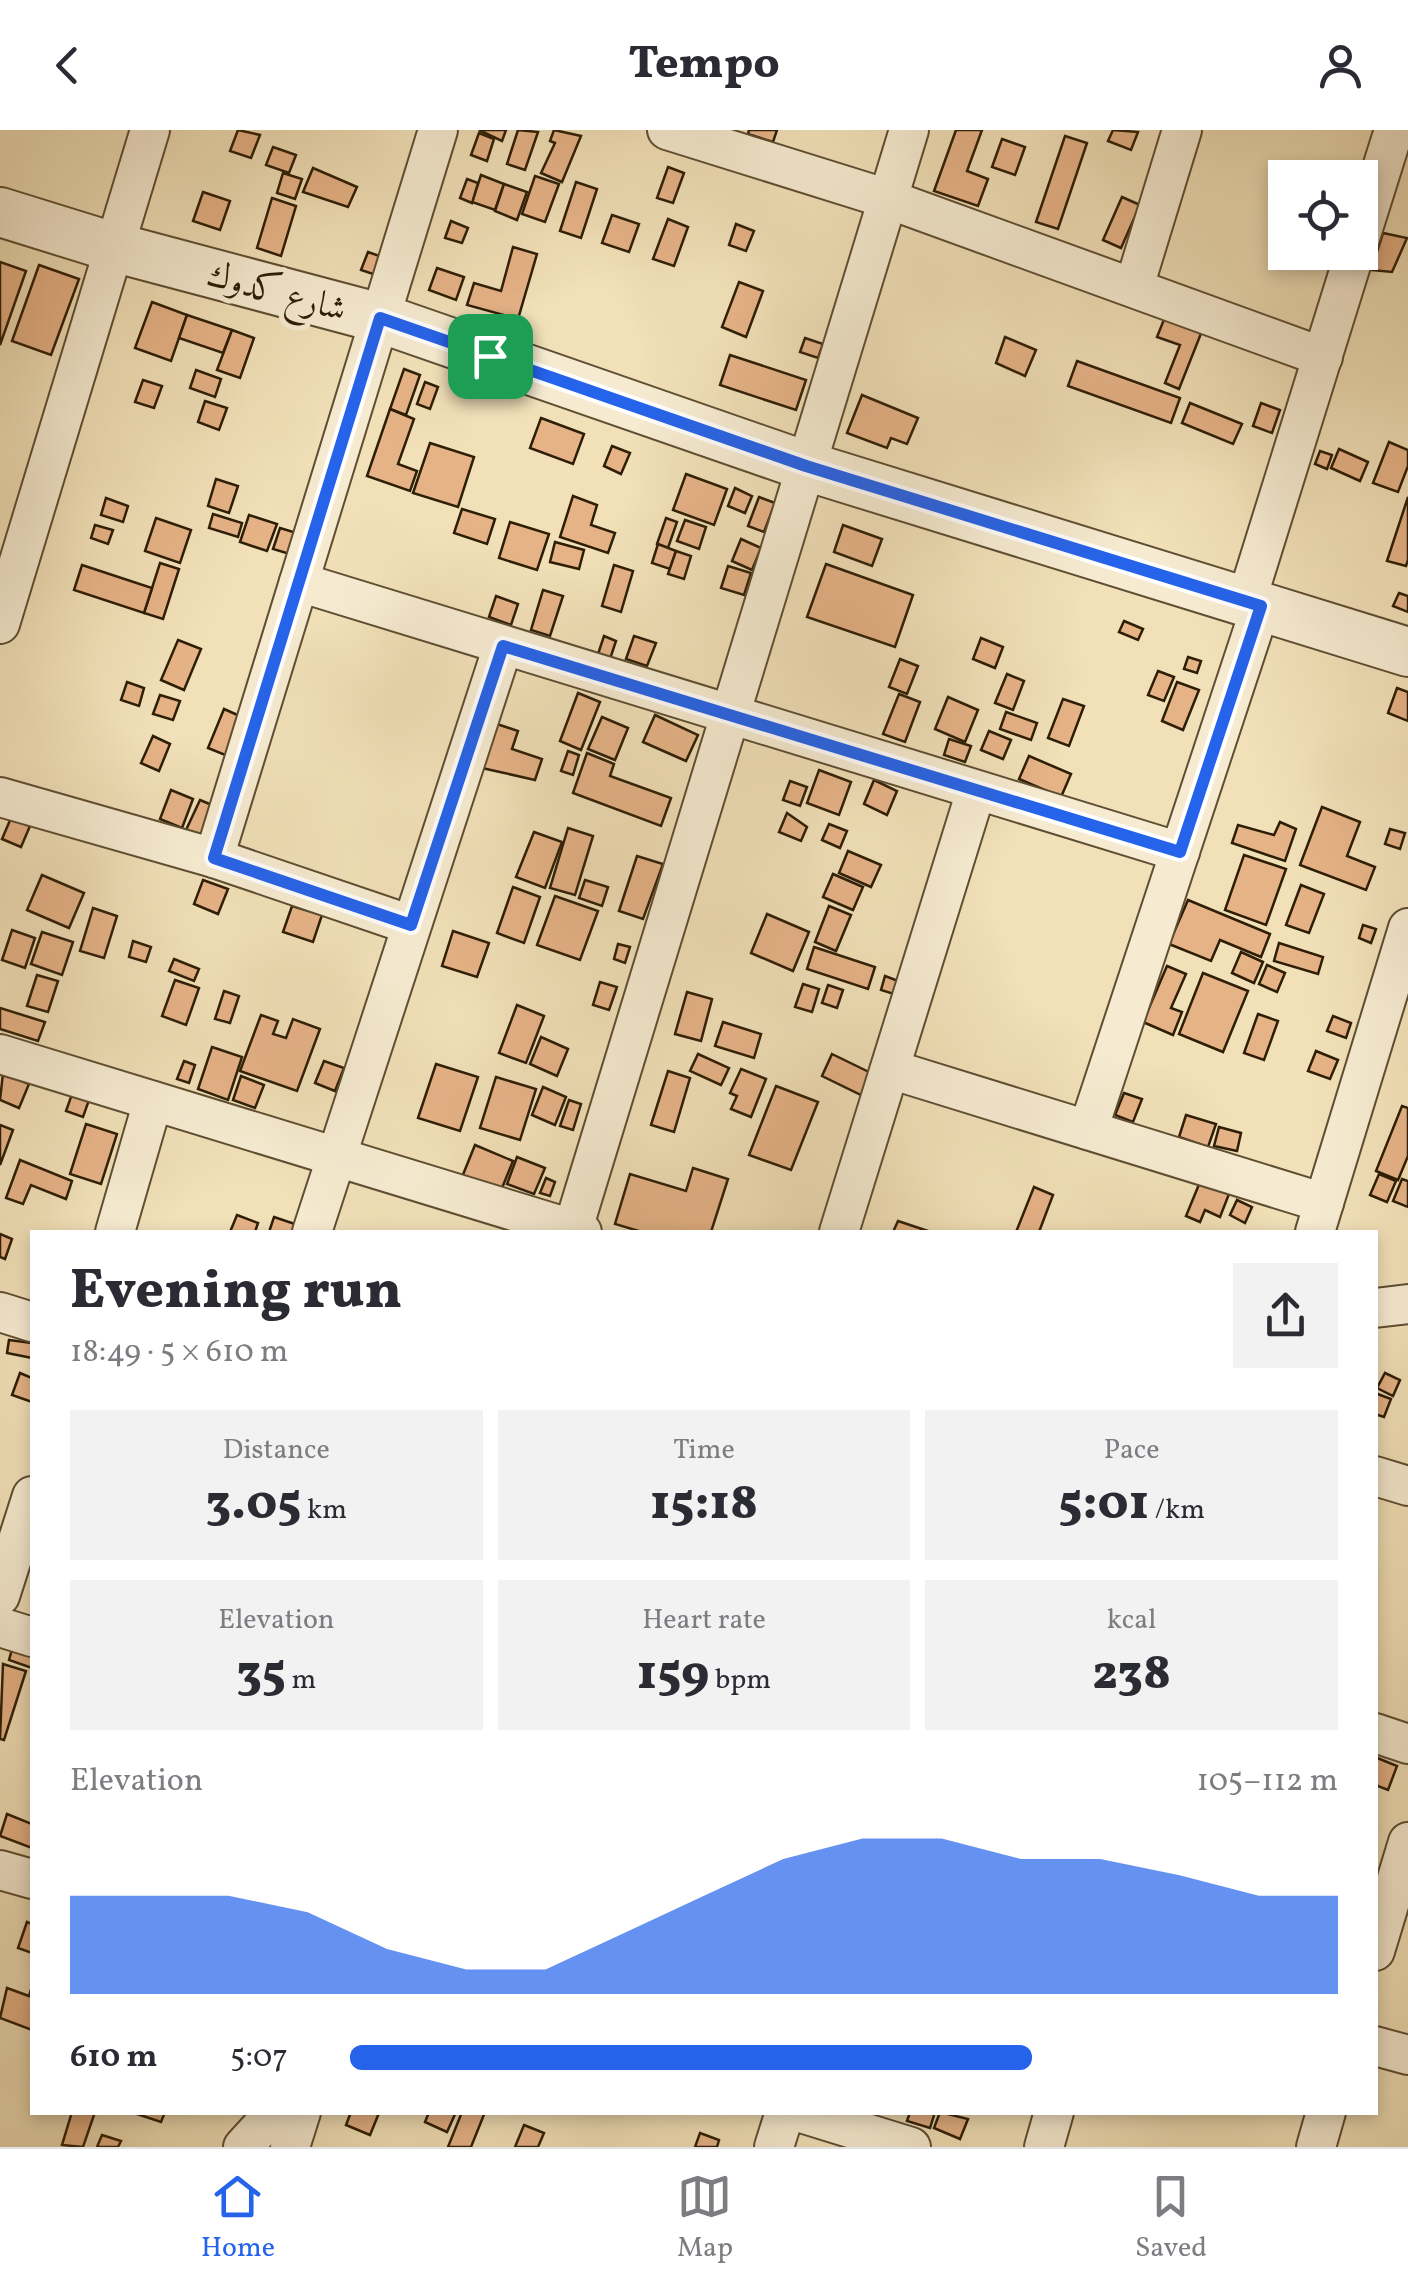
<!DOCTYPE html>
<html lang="en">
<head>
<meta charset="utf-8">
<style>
  :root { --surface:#fff; --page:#f2f2f3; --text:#2b2b33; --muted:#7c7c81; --line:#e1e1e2; --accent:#2563eb }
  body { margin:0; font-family:Vollkorn,Amiri,serif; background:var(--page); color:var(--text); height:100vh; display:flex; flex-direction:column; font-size:38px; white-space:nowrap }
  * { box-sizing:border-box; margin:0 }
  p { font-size:32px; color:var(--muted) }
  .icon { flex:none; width:55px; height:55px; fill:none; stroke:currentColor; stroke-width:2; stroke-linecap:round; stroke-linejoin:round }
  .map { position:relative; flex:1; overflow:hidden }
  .panel { position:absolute; left:30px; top:1100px; width:1348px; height:885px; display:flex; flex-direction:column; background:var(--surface); border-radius:0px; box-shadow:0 5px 15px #0003 }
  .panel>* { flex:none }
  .fabs { position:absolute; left:1268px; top:30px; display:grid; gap:20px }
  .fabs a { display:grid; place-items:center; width:110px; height:110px; border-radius:0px; background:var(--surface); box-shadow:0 5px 15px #0003; font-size:50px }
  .pin { position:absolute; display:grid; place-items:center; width:85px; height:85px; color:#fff; margin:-42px; border-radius:20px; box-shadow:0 5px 15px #0006 }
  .round { display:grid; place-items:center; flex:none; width:105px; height:105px; border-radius:0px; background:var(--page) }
  .summary { display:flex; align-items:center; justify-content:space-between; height:170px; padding:0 40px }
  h1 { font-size:55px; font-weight:800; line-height:75px }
  .metrics { display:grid; grid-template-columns:repeat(3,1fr); gap:15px; height:170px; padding:10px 40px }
  .metrics div { display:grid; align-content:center; border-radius:0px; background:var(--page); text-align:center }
  .metrics b { font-size:50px; font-weight:800 }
  .metrics small { font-size:28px; font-weight:400 }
  .metrics p { font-size:28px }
  .chart { height:280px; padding:20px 40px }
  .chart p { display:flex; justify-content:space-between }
  .chart svg { width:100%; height:180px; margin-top:10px; fill:var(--accent); opacity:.7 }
  ul { padding:0 40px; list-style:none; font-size:32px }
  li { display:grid; grid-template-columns:160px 120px 1fr; align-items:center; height:75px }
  li i { height:25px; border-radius:12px; background:var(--accent) }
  header { display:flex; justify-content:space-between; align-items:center; height:130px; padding:0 40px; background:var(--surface); font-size:45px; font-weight:800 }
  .dock { display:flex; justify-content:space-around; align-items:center; height:140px; border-top:2px solid var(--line); background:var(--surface); font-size:28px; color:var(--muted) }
  .dock a { display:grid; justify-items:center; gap:5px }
  .dock .active { color:var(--accent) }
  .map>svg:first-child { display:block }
  .building { fill:#e6b387; stroke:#2e1e06; stroke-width:2.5 }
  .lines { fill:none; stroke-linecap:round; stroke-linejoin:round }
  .minor-casing { stroke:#5f4e32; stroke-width:42 }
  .tertiary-casing { stroke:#5f4e32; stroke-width:52 }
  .minor { stroke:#f6ebd1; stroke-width:38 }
  .tertiary { stroke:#f6ebd1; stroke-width:48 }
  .route-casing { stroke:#fff; stroke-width:20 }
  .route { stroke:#2563eb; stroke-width:12 }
  .labels { text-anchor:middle; stroke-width:10; stroke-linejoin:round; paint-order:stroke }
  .street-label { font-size:35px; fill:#2e1e06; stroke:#f6ebd1 }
</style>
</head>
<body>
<header><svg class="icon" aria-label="back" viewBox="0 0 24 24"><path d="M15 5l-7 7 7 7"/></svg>Tempo<svg class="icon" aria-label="person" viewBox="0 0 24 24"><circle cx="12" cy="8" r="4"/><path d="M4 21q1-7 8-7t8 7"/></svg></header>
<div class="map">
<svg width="1408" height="2017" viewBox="0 0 1408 2017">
  <rect width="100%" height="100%" fill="#f1e0b8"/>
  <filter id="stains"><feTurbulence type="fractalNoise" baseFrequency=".002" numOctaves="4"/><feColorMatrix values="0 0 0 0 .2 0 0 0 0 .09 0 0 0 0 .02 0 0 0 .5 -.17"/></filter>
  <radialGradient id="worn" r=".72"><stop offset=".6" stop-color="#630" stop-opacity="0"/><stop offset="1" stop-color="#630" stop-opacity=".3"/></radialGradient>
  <g class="building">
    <polygon points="238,0 260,5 251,28 230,21"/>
    <polygon points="479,0 506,0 502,11"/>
    <polygon points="518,0 538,2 525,40 507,34"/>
    <polygon points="554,0 581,6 562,52 541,43 555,13 550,11"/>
    <polygon points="749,0 777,0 773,12 748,4"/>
    <polygon points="956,0 982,0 967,41 988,49 978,76 934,61"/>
    <polygon points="1113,0 1138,2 1131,20 1108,11"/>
    <polygon points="479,3 494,9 487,31 471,25"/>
    <polygon points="1065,6 1087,13 1058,99 1036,92"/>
    <polygon points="1002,9 1025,17 1015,45 992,37"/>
    <polygon points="273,17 296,25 289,43 266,35"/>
    <polygon points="668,37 684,43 673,73 657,68"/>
    <polygon points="313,38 357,57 348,77 303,62"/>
    <polygon points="283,43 302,49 295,69 277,63"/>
    <polygon points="481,45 504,54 495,80 472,72"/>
    <polygon points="535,46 559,54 545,92 522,84"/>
    <polygon points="467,49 478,53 472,73 460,68"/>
    <polygon points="576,52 597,59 581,108 560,101"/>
    <polygon points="504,54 527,62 517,90 495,81"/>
    <polygon points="203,62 230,71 220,100 193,91"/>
    <polygon points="1122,67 1140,75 1121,118 1103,110"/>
    <polygon points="272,68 296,76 281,126 257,118"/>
    <polygon points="612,85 639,94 629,122 602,113"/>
    <polygon points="668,89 688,97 674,136 653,129"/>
    <polygon points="451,91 468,98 462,113 445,108"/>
    <polygon points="736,94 754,101 746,121 729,115"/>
    <polygon points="1383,103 1407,108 1392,142 1371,140"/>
    <polygon points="513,117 537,124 518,189 467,175 474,153 501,161"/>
    <polygon points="368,122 388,129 382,147 361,140"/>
    <polygon points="0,132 26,141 0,215"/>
    <polygon points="39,135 79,149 51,225 12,211"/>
    <polygon points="437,138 464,147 456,170 429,160"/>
    <polygon points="739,152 763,161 746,207 722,197"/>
    <polygon points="152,172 187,185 171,231 135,218"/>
    <polygon points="187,185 232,200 223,223 179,208"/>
    <polygon points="1165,187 1202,201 1179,259 1165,253 1180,215 1157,207"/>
    <polygon points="232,200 254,208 240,248 217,240"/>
    <polygon points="1005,207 1036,220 1025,246 996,233"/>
    <polygon points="805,208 823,214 818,228 800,222"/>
    <polygon points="730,225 806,250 796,280 720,255"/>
    <polygon points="1077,231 1180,268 1171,293 1068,256"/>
    <polygon points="404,239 420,245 406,285 390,279"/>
    <polygon points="196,240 221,249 215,267 190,258"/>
    <polygon points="143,250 162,256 154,278 135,272"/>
    <polygon points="425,252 438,257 430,279 417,274"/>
    <polygon points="862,265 918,288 907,314 891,308 887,318 847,303"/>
    <polygon points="205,271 227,278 219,300 198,292"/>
    <polygon points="1190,273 1242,294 1233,314 1182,293"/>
    <polygon points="1261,273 1280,280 1272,303 1253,296"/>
    <polygon points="390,279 414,289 398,334 417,341 410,361 367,346"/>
    <polygon points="541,288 584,304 573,334 530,318"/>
    <polygon points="1389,312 1408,320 1408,336 1398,362 1373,353"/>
    <polygon points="430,313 474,327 458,377 413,363"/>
    <polygon points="612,316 630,323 621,344 604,336"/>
    <polygon points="1339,319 1368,332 1360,351 1331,338"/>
    <polygon points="1320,321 1332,325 1327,339 1315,334"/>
    <polygon points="686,344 727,359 714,395 673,380"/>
    <polygon points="216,349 238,356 229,383 208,376"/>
    <polygon points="735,358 752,366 745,383 728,376"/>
    <polygon points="573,366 597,375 591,395 615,403 608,423 560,407"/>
    <polygon points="759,367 775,373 764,402 748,396"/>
    <polygon points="1408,367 1408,430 1406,436 1387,431"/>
    <polygon points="106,368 128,376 123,392 101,385"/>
    <polygon points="462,379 495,389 487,414 454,403"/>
    <polygon points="213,384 242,393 238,407 209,398"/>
    <polygon points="249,385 277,394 267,421 240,412"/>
    <polygon points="156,388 191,400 180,433 145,421"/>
    <polygon points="666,388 677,392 668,418 657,414"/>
    <polygon points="685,390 706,397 699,419 677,411"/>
    <polygon points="510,392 549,404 537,440 499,428"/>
    <polygon points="95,395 113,400 108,414 91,408"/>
    <polygon points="843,395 882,409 872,436 834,422"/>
    <polygon points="280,398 300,404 293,425 273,419"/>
    <polygon points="741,409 761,418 752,440 732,431"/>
    <polygon points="555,412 584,420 579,439 550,432"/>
    <polygon points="658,414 676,421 670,439 652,433"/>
    <polygon points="676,421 691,426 684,449 668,444"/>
    <polygon points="160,433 179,439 163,489 144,483"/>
    <polygon points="826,434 913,465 895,517 807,487"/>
    <polygon points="82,435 152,458 144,483 74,460"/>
    <polygon points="614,435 633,441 621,482 602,476"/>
    <polygon points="728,436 751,443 744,465 721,458"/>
    <polygon points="543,460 563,466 550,506 531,500"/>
    <polygon points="1399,463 1408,466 1408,482 1393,476"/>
    <polygon points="496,466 518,474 511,495 489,487"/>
    <polygon points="1124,491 1143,499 1138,510 1119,502"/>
    <polygon points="604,506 616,511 610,529 598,524"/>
    <polygon points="634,506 656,513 647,536 626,529"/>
    <polygon points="981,508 1003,517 995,538 973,529"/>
    <polygon points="178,510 201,519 184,560 161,550"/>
    <polygon points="1188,527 1201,531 1197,543 1184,539"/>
    <polygon points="900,529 918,536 907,564 889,557"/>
    <polygon points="1158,541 1174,547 1164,571 1148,565"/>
    <polygon points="1007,544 1024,551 1013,580 995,573"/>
    <polygon points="127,552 144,558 139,576 121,570"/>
    <polygon points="1177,552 1199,560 1183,600 1162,591"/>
    <polygon points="1397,558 1408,562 1408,591 1388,583"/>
    <polygon points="578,563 600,572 581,620 560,611"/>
    <polygon points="899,564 920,572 905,612 883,604"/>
    <polygon points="160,565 180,571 173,590 153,584"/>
    <polygon points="948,567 978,580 965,612 935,599"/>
    <polygon points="1063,569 1084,576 1069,616 1048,608"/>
    <polygon points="224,579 251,591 235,629 208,618"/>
    <polygon points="1006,582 1037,593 1031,610 1000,599"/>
    <polygon points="655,585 698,605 686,631 643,612"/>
    <polygon points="602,587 628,598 615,630 588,619"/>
    <polygon points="497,594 518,601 512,619 542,629 535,650 482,638"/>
    <polygon points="989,601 1011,610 1003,629 981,620"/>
    <polygon points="153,606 170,614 159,641 141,633"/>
    <polygon points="949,609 971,616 965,632 944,625"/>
    <polygon points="568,621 579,625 573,645 561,641"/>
    <polygon points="587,623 614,634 610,646 671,668 661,696 573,663"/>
    <polygon points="1029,626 1071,644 1061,667 1019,649"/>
    <polygon points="819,640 851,652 839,685 807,673"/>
    <polygon points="874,650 897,661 887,685 864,674"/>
    <polygon points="790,651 807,657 800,676 783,670"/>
    <polygon points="171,660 193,669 182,698 160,689"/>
    <polygon points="200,670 219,678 205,709 186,700"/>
    <polygon points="1322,677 1360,692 1347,726 1375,737 1366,760 1300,735"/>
    <polygon points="787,683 807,697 801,711 779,702"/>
    <polygon points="11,688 30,696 21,717 2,709"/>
    <polygon points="1280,692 1296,699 1285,731 1232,713 1238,695 1274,705"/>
    <polygon points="829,694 847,701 840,718 822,710"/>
    <polygon points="568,698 593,706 575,765 550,758"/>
    <polygon points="1390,699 1405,703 1400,719 1385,714"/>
    <polygon points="534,702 562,712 545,758 516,747"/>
    <polygon points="848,721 881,735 871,757 839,743"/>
    <polygon points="1244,725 1286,739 1266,795 1225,780"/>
    <polygon points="637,726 663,734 643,789 619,781"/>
    <polygon points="833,744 863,757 853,780 823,767"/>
    <polygon points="42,745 84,763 69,798 27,780"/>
    <polygon points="203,750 228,759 218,784 194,774"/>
    <polygon points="585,750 608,757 602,776 579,768"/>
    <polygon points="1301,755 1324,764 1309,803 1286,795"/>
    <polygon points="513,757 540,767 524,813 497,803"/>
    <polygon points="555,766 598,781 580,830 537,815"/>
    <polygon points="1188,770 1270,804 1261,827 1220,810 1211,831 1169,814"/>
    <polygon points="292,776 322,785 313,812 283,802"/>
    <polygon points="829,776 851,785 836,821 815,812"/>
    <polygon points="93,778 117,786 104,828 80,821"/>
    <polygon points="767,784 809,802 793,841 751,823"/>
    <polygon points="1363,795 1376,799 1371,813 1359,808"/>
    <polygon points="12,800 35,808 25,838 2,830"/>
    <polygon points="453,801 489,813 477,847 442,836"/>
    <polygon points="42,802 73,812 62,845 31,834"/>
    <polygon points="133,811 151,817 146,832 129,827"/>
    <polygon points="1279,813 1323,827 1318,844 1274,831"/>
    <polygon points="618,814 630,817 625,833 614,829"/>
    <polygon points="814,817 875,837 868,859 807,839"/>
    <polygon points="1241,822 1263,832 1254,853 1232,843"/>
    <polygon points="174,829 199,839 194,851 169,841"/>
    <polygon points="1267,835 1285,843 1277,862 1259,854"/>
    <polygon points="1167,836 1186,844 1171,878 1182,882 1173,905 1143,892"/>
    <polygon points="1203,843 1248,861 1223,922 1179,904"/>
    <polygon points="37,845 58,851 48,882 27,876"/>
    <polygon points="885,846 901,852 897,865 881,860"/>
    <polygon points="175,850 199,858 186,895 162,886"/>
    <polygon points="600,852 617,857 609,880 593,875"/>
    <polygon points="803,854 819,859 812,882 795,877"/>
    <polygon points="828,855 843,860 837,878 822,873"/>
    <polygon points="224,861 239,866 230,893 215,889"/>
    <polygon points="687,862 712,869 701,911 675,904"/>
    <polygon points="517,875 544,886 526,933 499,923"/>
    <polygon points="0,878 45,892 38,911 0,899"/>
    <polygon points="1258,884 1278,891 1264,930 1244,923"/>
    <polygon points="261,885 278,891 273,904 286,908 293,889 320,899 297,961 240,941"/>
    <polygon points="1333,886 1351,893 1346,908 1327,901"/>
    <polygon points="723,892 761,904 754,928 715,916"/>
    <polygon points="541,907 568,919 557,946 530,934"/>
    <polygon points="212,917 242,927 228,970 198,959"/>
    <polygon points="1316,921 1338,930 1330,949 1308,941"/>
    <polygon points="698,924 729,938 721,955 690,941"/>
    <polygon points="832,924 871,943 861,965 822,946"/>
    <polygon points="184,931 195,935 189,953 177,949"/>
    <polygon points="324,931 344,938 335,961 315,953"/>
    <polygon points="436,934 478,947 460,1001 418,988"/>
    <polygon points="741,939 766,949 751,987 731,979 737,966 730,963"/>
    <polygon points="668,941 690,948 674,1002 651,995"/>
    <polygon points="3,943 29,954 19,978 0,970"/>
    <polygon points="241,946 264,955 255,978 233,970"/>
    <polygon points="496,947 536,959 520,1010 480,998"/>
    <polygon points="776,956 818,972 791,1040 749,1025"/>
    <polygon points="543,957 566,967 555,995 532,985"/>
    <polygon points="1124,963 1142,969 1133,992 1115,985"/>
    <polygon points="72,964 89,970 83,987 66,981"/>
    <polygon points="569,970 581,974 573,1000 560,996"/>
    <polygon points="1402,976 1408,978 1408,1026 1398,1050 1376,1041"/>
    <polygon points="1186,985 1216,994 1208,1017 1179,1007"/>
    <polygon points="86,994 117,1004 101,1054 70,1044"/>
    <polygon points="0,995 13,1000 0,1035"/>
    <polygon points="1219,997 1241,1003 1237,1021 1214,1016"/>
    <polygon points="475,1015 513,1031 500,1063 462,1047"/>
    <polygon points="517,1027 545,1038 534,1064 507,1054"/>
    <polygon points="20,1030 72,1051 66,1069 31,1055 23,1074 6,1068"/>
    <polygon points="693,1038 728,1049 711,1102 642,1102 615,1094 630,1044 686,1061"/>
    <polygon points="1379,1044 1396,1051 1387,1072 1370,1065"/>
    <polygon points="546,1048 555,1052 550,1066 540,1063"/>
    <polygon points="1402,1049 1408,1051 1408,1077 1393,1071"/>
    <polygon points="1200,1052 1229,1064 1220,1087 1205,1080 1200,1092 1186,1086"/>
    <polygon points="1034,1057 1053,1065 1039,1102 1016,1102"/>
    <polygon points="1237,1070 1252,1077 1245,1093 1230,1085"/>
    <polygon points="237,1085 258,1093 255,1102 230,1102"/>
    <polygon points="274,1087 298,1095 296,1102 269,1102"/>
    <polygon points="898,1091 931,1102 893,1102"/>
    <polygon points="0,1104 12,1109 5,1129 0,1127"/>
    <polygon points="9,1210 32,1213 32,1228 7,1223"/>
    <polygon points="20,1243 32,1248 32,1272 12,1265"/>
    <polygon points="1385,1243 1400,1250 1393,1266 1377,1258"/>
    <polygon points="1375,1263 1391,1269 1384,1287 1375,1284"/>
    <polygon points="14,1512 32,1518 32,1538 9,1530"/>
    <polygon points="3,1534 26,1541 4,1610 0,1609"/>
    <polygon points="1375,1627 1397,1636 1388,1660 1375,1655"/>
    <polygon points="7,1684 32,1694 32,1718 0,1706"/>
    <polygon points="27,1792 32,1794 32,1823 18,1818"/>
    <polygon points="32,1856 32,1900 0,1888 7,1858 29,1866"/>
    <polygon points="72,1982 95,1982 83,2017 62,2015"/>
    <polygon points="131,1982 165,1982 161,1992"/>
    <polygon points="351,1982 379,1983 370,2005 346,1995"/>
    <polygon points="429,1982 456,1982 447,2002 425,1992"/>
    <polygon points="462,1982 485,1982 471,2017 448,2017"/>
    <polygon points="910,1982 935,1982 930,1998 907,1991"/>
    <polygon points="940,1982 968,1989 960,2009 934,1998"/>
    <polygon points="524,1995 544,2003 538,2017 515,2017"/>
    <polygon points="700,2003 719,2010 717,2017 695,2017"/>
    <polygon points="102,2005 121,2011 118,2017 97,2017"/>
  </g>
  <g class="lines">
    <defs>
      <g id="minor">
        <polyline points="667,0 888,69 1323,227"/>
        <polyline points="1360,108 1394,0"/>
        <polyline points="1134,157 1182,0"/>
        <polyline points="299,452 1180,722"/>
        <polyline points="1246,472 1355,122"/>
        <polyline points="0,494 150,0"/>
        <polyline points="0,667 214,728 411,795"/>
        <polyline points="214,728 438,0"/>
        <polyline points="0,924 582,1102"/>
        <polyline points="890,939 1324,1073"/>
        <polyline points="1088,1000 1261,476"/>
        <polyline points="115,1102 153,971"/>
        <polyline points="312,1102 503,516"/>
        <polyline points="572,1102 909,0"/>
        <polyline points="839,1102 976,661"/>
        <polyline points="1315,1102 1408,798"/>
        <polyline points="1375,1178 1408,1174"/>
        <polyline points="0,1182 32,1192"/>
        <polyline points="1375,1346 1408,1356"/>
        <polyline points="0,1466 32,1366"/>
        <polyline points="0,1497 32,1507"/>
        <polyline points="1375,1603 1408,1614"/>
        <polyline points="0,1740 32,1749"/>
        <polyline points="1375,1821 1408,1712"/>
        <polyline points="1375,1916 1408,1925"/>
        <polyline points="798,1982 911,2017"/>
        <polyline points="243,2017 275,1982"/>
        <polyline points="290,2017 301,1982"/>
        <polyline points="774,2017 785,1982"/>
        <polyline points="1044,2017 1054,1982"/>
        <polyline points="1316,2017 1326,1982"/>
      </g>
      <polyline id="tertiary" points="0,82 113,117 380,188 806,336 1408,522"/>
    </defs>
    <use href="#minor" class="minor-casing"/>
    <use href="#tertiary" class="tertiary-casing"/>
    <use href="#minor" class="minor"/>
    <use href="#tertiary" class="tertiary"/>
  </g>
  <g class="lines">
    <defs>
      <polygon id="route" points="380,188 806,336 1261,476 1180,722 503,516 411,795 214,728"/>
    </defs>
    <use href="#route" class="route-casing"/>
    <use href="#route" class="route"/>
  </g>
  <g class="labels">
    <g class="street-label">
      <text transform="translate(277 161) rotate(15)" y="12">شارع كدوك</text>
    </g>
  </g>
  <rect width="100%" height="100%" filter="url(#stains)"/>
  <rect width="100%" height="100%" fill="url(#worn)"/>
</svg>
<div class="fabs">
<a><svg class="icon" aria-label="locate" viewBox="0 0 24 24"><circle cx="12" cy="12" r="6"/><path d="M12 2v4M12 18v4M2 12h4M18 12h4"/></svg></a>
</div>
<div class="pin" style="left:490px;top:226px;background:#1e9e55"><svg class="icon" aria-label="arrive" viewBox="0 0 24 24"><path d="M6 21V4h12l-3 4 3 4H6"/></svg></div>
<section class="panel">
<div class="summary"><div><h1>Evening run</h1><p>18:49 · 5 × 610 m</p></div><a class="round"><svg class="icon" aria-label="share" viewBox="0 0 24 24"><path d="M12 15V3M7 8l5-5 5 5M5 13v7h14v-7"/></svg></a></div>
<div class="metrics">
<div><p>Distance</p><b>3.05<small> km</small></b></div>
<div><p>Time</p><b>15:18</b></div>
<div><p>Pace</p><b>5:01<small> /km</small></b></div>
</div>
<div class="metrics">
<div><p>Elevation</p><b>35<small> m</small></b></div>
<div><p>Heart rate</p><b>159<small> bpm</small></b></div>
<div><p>kcal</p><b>238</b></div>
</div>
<div class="chart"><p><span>Elevation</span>105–112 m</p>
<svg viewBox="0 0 160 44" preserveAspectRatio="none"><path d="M0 44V20L10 20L20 20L30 24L40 33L50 38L60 38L70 29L80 20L90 11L100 6L110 6L120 11L130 11L140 15L150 20L160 20V44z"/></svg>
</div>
<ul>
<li><b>610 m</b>5:07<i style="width:69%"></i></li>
</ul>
</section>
</div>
<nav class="dock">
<a class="active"><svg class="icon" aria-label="home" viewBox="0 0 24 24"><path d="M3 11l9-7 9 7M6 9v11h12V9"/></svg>Home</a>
<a><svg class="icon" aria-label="map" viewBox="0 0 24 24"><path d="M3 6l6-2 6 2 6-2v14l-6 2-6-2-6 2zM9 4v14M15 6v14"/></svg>Map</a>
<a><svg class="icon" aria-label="saved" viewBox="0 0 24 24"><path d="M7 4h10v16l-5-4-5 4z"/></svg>Saved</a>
</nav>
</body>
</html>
